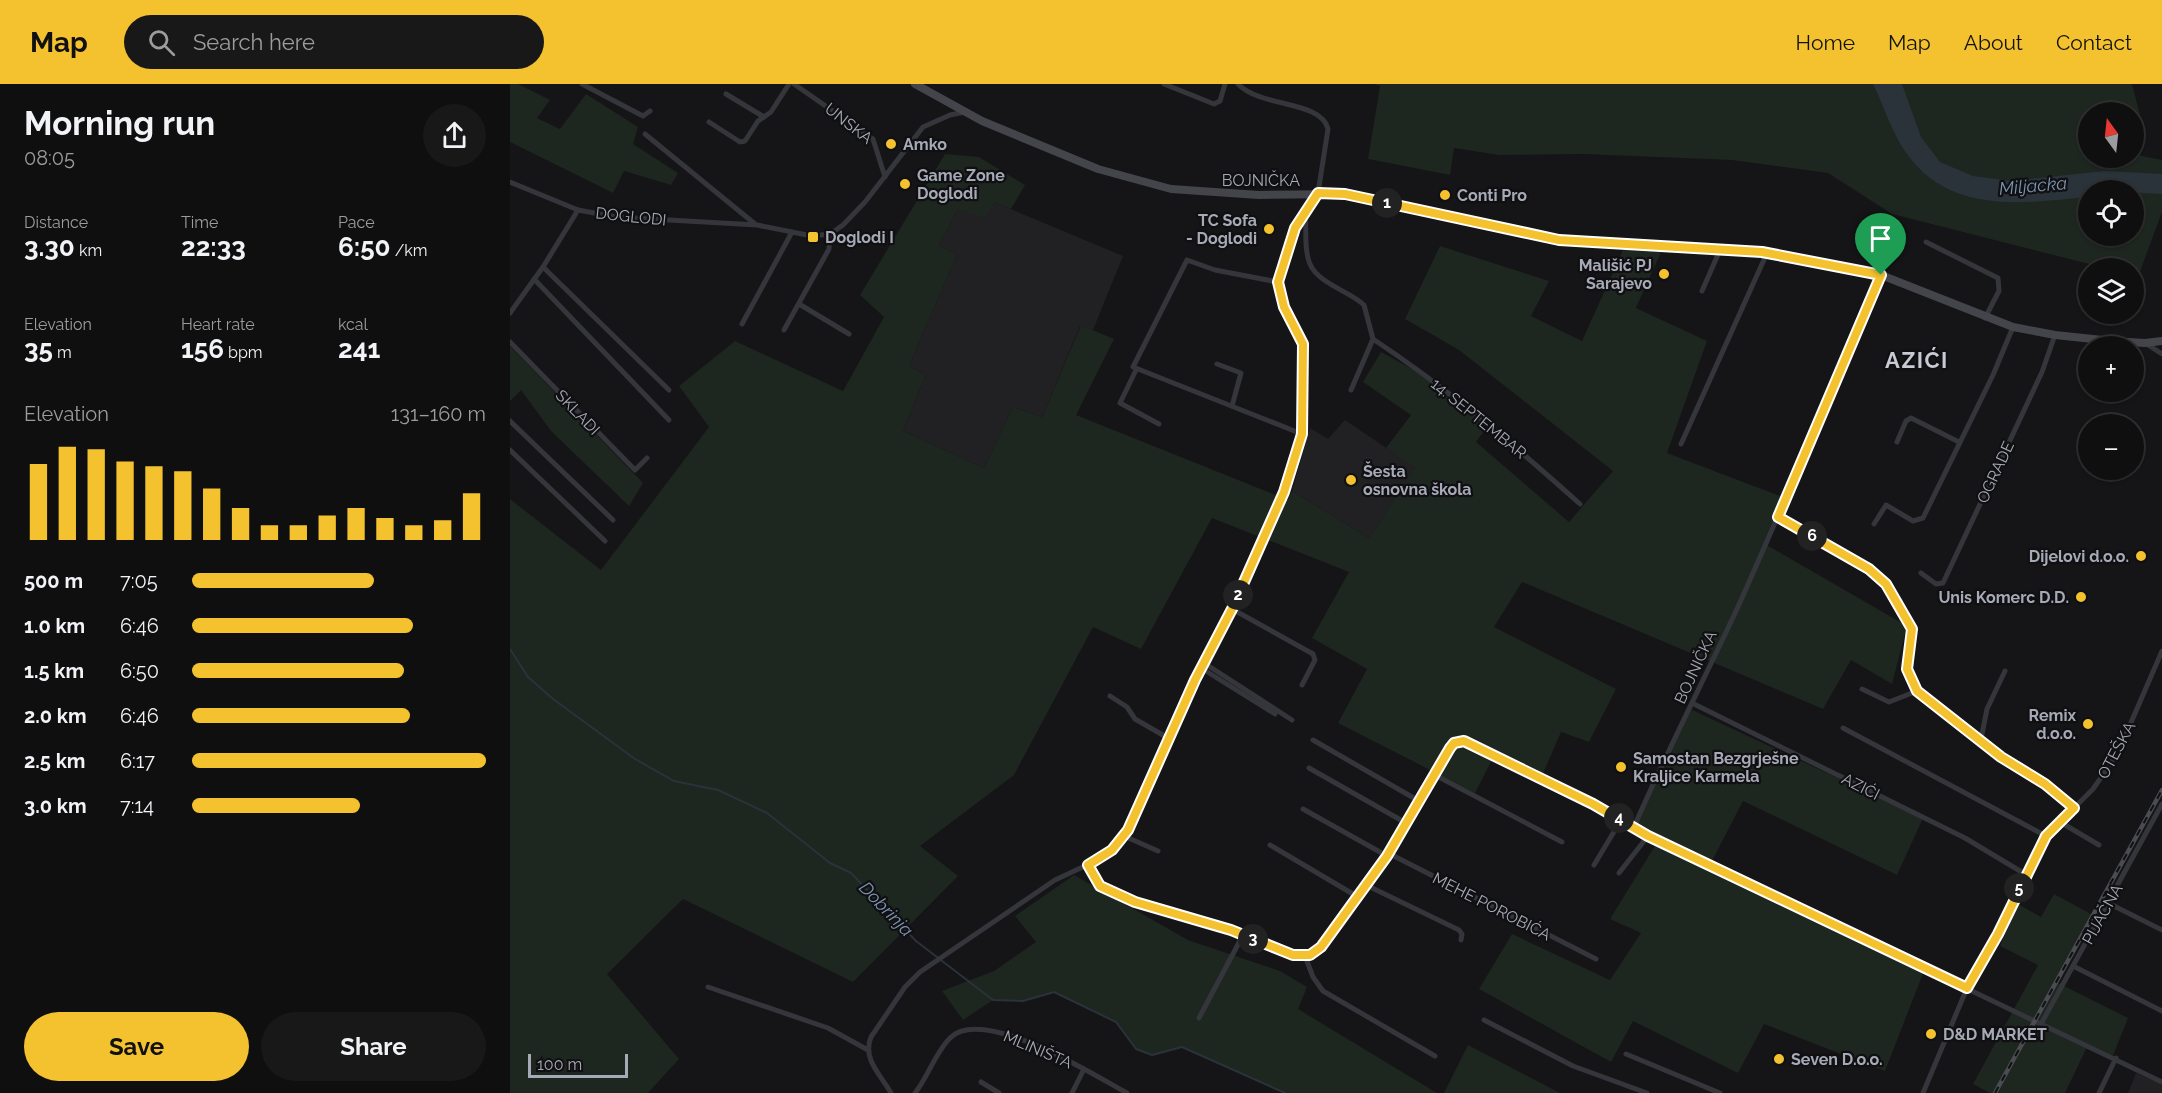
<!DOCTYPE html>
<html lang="en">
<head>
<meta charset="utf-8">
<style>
  :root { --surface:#100f10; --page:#191819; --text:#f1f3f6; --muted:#9c9c9f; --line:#302f30; --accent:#f4c22f }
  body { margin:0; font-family:Raleway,sans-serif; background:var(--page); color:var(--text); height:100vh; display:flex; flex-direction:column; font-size:22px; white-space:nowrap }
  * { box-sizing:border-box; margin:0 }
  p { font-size:20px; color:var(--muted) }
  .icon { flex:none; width:33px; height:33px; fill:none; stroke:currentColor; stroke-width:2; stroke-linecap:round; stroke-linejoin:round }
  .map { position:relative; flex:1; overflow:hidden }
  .details { display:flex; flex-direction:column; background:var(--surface); width:510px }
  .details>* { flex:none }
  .needle { width:39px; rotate:345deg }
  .controls { position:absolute; left:1568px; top:18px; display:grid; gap:12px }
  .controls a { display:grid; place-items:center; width:66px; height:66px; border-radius:50%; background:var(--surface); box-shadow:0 2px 4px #0004,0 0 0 2px var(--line); font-size:30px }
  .scale { position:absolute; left:18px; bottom:15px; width:100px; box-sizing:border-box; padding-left:6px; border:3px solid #a6aab7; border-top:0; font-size:16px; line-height:21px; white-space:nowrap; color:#a6aab7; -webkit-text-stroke:4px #100f11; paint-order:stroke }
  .pin { position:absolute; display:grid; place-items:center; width:51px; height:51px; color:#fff; margin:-62px -26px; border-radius:50% 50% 50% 0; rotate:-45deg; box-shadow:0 0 6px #0007 }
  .pin .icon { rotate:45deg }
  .km { position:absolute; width:30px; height:30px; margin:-15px; border-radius:50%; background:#222; color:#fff; font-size:16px; line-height:30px; text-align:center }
  .round { display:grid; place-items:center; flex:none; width:63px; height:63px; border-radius:32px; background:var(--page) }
  .head { display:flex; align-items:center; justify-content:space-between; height:102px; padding:0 24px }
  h1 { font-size:33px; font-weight:700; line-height:45px }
  .figures { display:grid; grid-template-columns:repeat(3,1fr); gap:9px; height:102px; padding:6px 24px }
  .figures div { display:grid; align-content:center }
  .figures b { font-size:26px; font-weight:700 }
  .figures small { font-size:16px; font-weight:400 }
  .figures p { font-size:16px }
  .chart { height:168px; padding:12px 24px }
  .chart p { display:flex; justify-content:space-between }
  .chart svg { width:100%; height:108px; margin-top:6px; stroke:var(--accent); stroke-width:6 }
  .cta { display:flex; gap:12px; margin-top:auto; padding:12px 24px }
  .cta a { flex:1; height:69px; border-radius:36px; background:var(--accent); color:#111; font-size:24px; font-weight:700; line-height:69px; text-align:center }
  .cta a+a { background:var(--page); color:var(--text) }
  ul { padding:0 24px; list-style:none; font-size:20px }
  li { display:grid; grid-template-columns:96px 72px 1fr; align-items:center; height:45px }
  li i { height:15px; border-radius:8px; background:var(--accent) }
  header { display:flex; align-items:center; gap:36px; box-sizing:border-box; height:84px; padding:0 30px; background:var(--accent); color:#111 }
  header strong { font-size:28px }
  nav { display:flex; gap:33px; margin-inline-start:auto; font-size:21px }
  .search { width:420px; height:54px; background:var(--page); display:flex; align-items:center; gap:15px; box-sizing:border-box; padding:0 21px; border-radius:33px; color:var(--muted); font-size:22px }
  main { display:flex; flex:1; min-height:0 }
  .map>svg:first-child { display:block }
  .built { fill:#212023 }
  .green { fill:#1e2620; fill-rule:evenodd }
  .water { fill:#2a323a }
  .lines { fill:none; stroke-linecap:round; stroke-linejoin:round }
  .stream { stroke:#2a323a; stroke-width:2 }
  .street { stroke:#35363b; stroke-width:5 }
  .secondary { stroke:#43454b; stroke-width:8 }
  .rail-casing { stroke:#4a4c52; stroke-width:4.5 }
  .rail { stroke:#100f11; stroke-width:2; stroke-dasharray:7; stroke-linecap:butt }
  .route-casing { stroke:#fff; stroke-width:12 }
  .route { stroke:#f4c22f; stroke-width:8 }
  .poi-dot { fill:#f4c22f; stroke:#100f11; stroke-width:2 }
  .labels { text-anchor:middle; stroke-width:4.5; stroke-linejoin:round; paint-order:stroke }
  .street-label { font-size:16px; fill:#a6aab7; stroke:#100f11 }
  .poi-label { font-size:16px; font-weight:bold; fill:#a6aab7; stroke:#100f11; text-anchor:start }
  .water-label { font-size:18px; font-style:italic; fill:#7c94b2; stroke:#100f11 }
  .district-label { font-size:22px; font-weight:bold; letter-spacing:1.5px; fill:#c7c9d3; stroke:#100f11 }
</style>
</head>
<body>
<header>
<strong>Map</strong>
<div class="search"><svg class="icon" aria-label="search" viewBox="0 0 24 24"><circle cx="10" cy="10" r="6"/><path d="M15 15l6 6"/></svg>Search here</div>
<nav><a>Home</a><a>Map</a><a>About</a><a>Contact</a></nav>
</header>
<main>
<section class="details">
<div class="head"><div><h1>Morning run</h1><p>08:05</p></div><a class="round"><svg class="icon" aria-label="share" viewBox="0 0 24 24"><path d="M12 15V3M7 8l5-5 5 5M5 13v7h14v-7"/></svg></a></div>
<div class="figures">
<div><p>Distance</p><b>3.30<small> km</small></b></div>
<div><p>Time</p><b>22:33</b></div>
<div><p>Pace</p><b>6:50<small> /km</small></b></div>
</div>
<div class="figures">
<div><p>Elevation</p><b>35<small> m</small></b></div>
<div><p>Heart rate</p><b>156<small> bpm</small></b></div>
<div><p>kcal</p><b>241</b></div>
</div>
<div class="chart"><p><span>Elevation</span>131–160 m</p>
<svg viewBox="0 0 160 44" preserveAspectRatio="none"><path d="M5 44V13M15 44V6M25 44V7M35 44V12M45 44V14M55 44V16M65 44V23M75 44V31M85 44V38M95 44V38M105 44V34M115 44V31M125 44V35M135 44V38M145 44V36M155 44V25"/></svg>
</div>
<ul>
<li><b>500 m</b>7:05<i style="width:62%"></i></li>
<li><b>1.0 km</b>6:46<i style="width:75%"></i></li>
<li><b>1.5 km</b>6:50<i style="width:72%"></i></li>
<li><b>2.0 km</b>6:46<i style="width:74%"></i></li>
<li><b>2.5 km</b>6:17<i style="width:100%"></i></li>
<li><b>3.0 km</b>7:14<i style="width:57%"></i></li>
</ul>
<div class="cta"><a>Save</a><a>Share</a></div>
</section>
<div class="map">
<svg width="1652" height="1009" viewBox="0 0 1652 1009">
  <rect width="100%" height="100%" fill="#151416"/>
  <g class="built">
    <polygon points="484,118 613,172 583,246 570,242 532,333 503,323 474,384 393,347 416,291 399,282 447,171 429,161 448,125"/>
    <polygon points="835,336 906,384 859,454 782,407 800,344 818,355"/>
    <polygon points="1626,989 1652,1000 1652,1009 1618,1009"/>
  </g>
  <g class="green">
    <polygon points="0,0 8,0 40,16 27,34 50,45 76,10 128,43 123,60 168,89 161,101 114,87 103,109 0,58"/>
    <path d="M864,0H1622L1630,31L1623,47V28H1578V74H1623V70L1652,76V128L1628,193L1623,192V184H1595L1382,130L1318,89L1222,76L1073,70L989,71L944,64L940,91L858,75L870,2ZM1578,106H1623V152H1578Z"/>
    <polygon points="435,70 469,73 515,101 501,125 484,118 475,134 448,125 429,161 447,171 399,282 416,291 393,347 474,384 503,323 532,333 571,241 604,255 566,331 778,416 782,407 859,454 905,384 876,364 901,331 853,298 871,268 915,292 977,343 966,358 1059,438 1103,387 949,266 895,235 930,162 1039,197 1021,232 1072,257 1113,166 1152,166 1126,224 1197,257 1157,369 1278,415 1255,460 1397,542 1382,600 1341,576 1313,625 1012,498 984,543 1106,605 1079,658 1051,648 1032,692 986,668 965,709 828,639 857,585 802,554 839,488 702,434 631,565 583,543 504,691 410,762 448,792 343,898 173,815 97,890 169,975 138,1009 0,1009 0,415 91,486 199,343 169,302 225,257 333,307 374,233 350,211"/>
    <polygon points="0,262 133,399 119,422 41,347 11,306 0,317"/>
    <polygon points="1178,624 1413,734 1387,791 1233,717 1200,781 1414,887 1375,987 1254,940 1228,989 1123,937 1101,978 969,905 1002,850 1100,896 1131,849 1100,835 1148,757 1123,742"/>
    <polygon points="564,791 678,856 770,887 797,903 788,925 927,1009 775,1009 672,963 642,971 626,965 606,938 544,909 513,917 483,916 453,936 432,907 484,887 526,858 505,832"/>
    <polygon points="1544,810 1583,831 1546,898 1618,934 1602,974 1578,961 1555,1009 1480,1009 1463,1000 1528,881 1490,862 1508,820 1531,833"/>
    <polygon points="958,961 1050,1009 934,1009"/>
  </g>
  <path class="water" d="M1363,0H1392L1411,53L1430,78L1463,92L1502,97L1595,87L1652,90V110L1578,106V113C1513,119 1441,131 1397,70C1382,50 1374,22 1363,0Z"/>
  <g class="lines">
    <polyline class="stream" points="0,565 18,593 43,615 125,675 164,697 208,706 257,729 320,779 341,789 406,857 483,916 513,917 544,908 606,938 626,965 642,971 672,963 775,1009"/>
    <g class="street">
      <polyline points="72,0 133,32 140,27"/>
      <polyline points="284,0 363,55 375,93"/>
      <polyline points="654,0 704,20 710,17 715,0"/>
      <polyline points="216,10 254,33"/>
      <polyline points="199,38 230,58 235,57 248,37 261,28 279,0"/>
      <polyline points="135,50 245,140"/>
      <polyline points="0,98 68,126 106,133 247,141 302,152 320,150 333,141 355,118 413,43 440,31 455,28"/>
      <path d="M795,128C797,143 794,159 798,174C803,199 837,205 854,221L863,255C937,304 1003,360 1070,420"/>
      <polyline points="1416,158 1488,194 1489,207 1475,234"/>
      <polyline points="33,183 159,306"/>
      <polyline points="24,195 159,336"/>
      <polyline points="768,198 705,186 677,176 623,283 792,350"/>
      <polyline points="1192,207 1210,166"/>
      <polyline points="289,220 339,250"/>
      <polyline points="0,229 33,183 68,126"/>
      <polyline points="232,240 282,148"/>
      <polyline points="274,246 319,165 320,150"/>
      <polyline points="0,258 125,386 137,374"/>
      <polyline points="1635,259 1652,270"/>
      <polyline points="707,280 731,289 722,322"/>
      <polyline points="626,286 610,319 649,340"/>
      <polyline points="841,306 863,255"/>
      <polyline points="0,337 103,436"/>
      <polyline points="1387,358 1396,337 1401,334 1449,358"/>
      <polyline points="1171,360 1257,169"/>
      <polyline points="0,366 95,457"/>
      <polyline points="1268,433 1359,485 1376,500 1402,545 1397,585 1407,607 1491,673 1535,700 1564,724"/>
      <polyline points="1364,440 1376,421 1403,437 1413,434 1483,291 1503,243"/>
      <polyline points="1411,489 1426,500 1433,499 1532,288 1545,251"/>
      <polyline points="722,525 803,570 805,576 792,601"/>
      <polyline points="694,579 782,636"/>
      <polyline points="691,584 765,630"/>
      <polyline points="1352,605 1379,618 1407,607"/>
      <polyline points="600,612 617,623 625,635 658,654"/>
      <polyline points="1184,620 1455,754 1515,790"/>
      <polyline points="1333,644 1536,752"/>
      <polyline points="1471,655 1477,625 1495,587"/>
      <polyline points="803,656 909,717"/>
      <polyline points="799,684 896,739"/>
      <polyline points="923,690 1052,758"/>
      <polyline points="793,725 877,772"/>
      <polyline points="1550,738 1589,761"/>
      <path d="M1124,743C1156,669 1193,598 1227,525C1277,414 1323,302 1371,191"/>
      <polyline points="614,752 648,767"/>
      <polyline points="760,761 848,813"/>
      <polyline points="878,769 1086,875"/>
      <polyline points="578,781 590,802 625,818 721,846 783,871 800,871 811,863 877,772 940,664 944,659 954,657 1083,720 1138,752 1652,998"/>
      <polyline points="1084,781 1111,736"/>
      <polyline points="1109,789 1138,752"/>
      <polyline points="856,801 949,846 952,850 951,856"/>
      <polyline points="1598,819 1652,846"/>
      <polyline points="795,872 803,893 813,907 925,972"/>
      <polyline points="1563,882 1652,927"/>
      <polyline points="198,903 318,944 358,966"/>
      <polyline points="689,934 733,851"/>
      <polyline points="974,936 1063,982 1137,1009"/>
      <polyline points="1531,940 1652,720"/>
      <polyline points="1116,970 1210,1009"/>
      <polyline points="471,998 489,1009"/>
      <path d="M381,1009C371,991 352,975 361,953L395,903L410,888L545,796L594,773L618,745L685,596L722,525L774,408L792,350L793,260L769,210L768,190L785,144L808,109L818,45C811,16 751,24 728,0"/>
      <path d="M405,1009C418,993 425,969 440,954C473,921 584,991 617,1009"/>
      <polyline points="562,1009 574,985"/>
      <polyline points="1413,1009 1457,904 1488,850 1515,790 1536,752 1583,705 1599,682 1610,664 1652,567"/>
      <polyline points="1589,1009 1606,974"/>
    </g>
    <polyline class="secondary" points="405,0 472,37 588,85 661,105 749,111 835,110 1049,156 1252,168 1371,191 1503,243 1545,251 1602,257 1635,259 1652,257"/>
    <defs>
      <polyline id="rail" points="1485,1009 1652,706"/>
    </defs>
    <use href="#rail" class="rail-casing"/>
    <use href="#rail" class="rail"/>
  </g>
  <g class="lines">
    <defs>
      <polygon id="route" points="808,109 835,110 1049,156 1252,168 1371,191 1268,433 1359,485 1376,500 1402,545 1397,585 1407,607 1491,673 1535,700 1564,724 1536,752 1488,850 1457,904 1138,752 1083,720 954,657 944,659 940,664 877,772 811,863 800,871 783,871 721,846 625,818 590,802 578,781 602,766 618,746 685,596 722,525 774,408 792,350 793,260 774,223 768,198 785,144"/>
    </defs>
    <use href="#route" class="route-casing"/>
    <use href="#route" class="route"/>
  </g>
  <g class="poi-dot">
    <circle cx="381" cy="60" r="6"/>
    <circle cx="395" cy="100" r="6"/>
    <circle cx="935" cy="111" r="6"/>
    <circle cx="759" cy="145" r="6"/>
    <rect x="297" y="147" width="12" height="12" rx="3"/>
    <circle cx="1154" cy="190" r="6"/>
    <circle cx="841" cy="396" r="6"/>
    <circle cx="1631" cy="472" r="6"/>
    <circle cx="1571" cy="513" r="6"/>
    <circle cx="1578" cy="640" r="6"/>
    <circle cx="1111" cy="683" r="6"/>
    <circle cx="1421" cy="950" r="6"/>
    <circle cx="1269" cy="975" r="6"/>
  </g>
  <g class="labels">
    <g class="street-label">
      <text transform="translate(339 39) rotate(38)" y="6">UNSKA</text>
      <text x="751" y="102">BOJNIČKA</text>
      <text transform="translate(121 132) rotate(6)" y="6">DOGLODI</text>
      <text transform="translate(68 328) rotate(46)" y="6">SKLADI</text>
      <text transform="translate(969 334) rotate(39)" y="6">14. SEPTEMBAR</text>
      <text transform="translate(1485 388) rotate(-65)" y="6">OGRADE</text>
      <text transform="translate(1185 583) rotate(-65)" y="6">BOJNIČKA</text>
      <text transform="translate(1606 666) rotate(-62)" y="6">OTEŠKA</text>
      <text transform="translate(1351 702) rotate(27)" y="6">AZIĆI</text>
      <text transform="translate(982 822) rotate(27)" y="6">MEHE POROBIĆA</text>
      <text transform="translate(1592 830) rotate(-61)" y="6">PIJAČNA</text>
      <text transform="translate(528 965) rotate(23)" y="6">MLINIŠTA</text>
    </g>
    <g class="poi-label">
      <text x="393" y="66">Amko</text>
      <text x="407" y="97">Game Zone<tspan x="407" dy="18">Doglodi</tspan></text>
      <text x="947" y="117">Conti Pro</text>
      <text x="747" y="142" text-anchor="end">TC Sofa<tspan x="747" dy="18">- Doglodi</tspan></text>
      <text x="315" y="159">Doglodi I</text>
      <text x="1142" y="187" text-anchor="end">Mališić PJ<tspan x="1142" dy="18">Sarajevo</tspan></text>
      <text x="853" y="393">Šesta<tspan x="853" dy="18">osnovna škola</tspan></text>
      <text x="1619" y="478" text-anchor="end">Dijelovi d.o.o.</text>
      <text x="1559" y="519" text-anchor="end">Unis Komerc D.D.</text>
      <text x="1566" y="637" text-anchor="end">Remix<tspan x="1566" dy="18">d.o.o.</tspan></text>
      <text x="1123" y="680">Samostan Bezgrješne<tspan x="1123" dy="18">Kraljice Karmela</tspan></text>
      <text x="1433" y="956">D&amp;D MARKET</text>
      <text x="1281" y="981">Seven D.o.o.</text>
    </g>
    <g class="water-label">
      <text transform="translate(1523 102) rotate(-5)" y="6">Miljacka</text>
      <text transform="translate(376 825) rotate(46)" y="6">Dobrinja</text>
    </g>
    <g class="district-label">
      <text x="1407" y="284">AZIĆI</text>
    </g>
  </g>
</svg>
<div class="controls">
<a><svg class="needle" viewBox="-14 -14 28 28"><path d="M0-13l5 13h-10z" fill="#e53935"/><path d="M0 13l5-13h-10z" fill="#9c9c9f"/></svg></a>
<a><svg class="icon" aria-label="locate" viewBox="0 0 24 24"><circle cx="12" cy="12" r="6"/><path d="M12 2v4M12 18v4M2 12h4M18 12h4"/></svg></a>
<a><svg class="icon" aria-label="layers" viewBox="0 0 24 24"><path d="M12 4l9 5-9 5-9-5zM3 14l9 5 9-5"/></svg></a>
<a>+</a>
<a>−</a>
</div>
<div class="scale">100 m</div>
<div class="pin" style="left:1371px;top:191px;background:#1e9e55"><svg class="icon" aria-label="arrive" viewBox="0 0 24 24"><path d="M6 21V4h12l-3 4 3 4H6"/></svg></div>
<b class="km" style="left:877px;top:119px">1</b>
<b class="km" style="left:728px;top:511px">2</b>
<b class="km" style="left:743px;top:855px">3</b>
<b class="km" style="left:1109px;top:734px">4</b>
<b class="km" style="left:1509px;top:804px">5</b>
<b class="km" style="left:1302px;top:452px">6</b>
</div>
</main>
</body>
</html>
